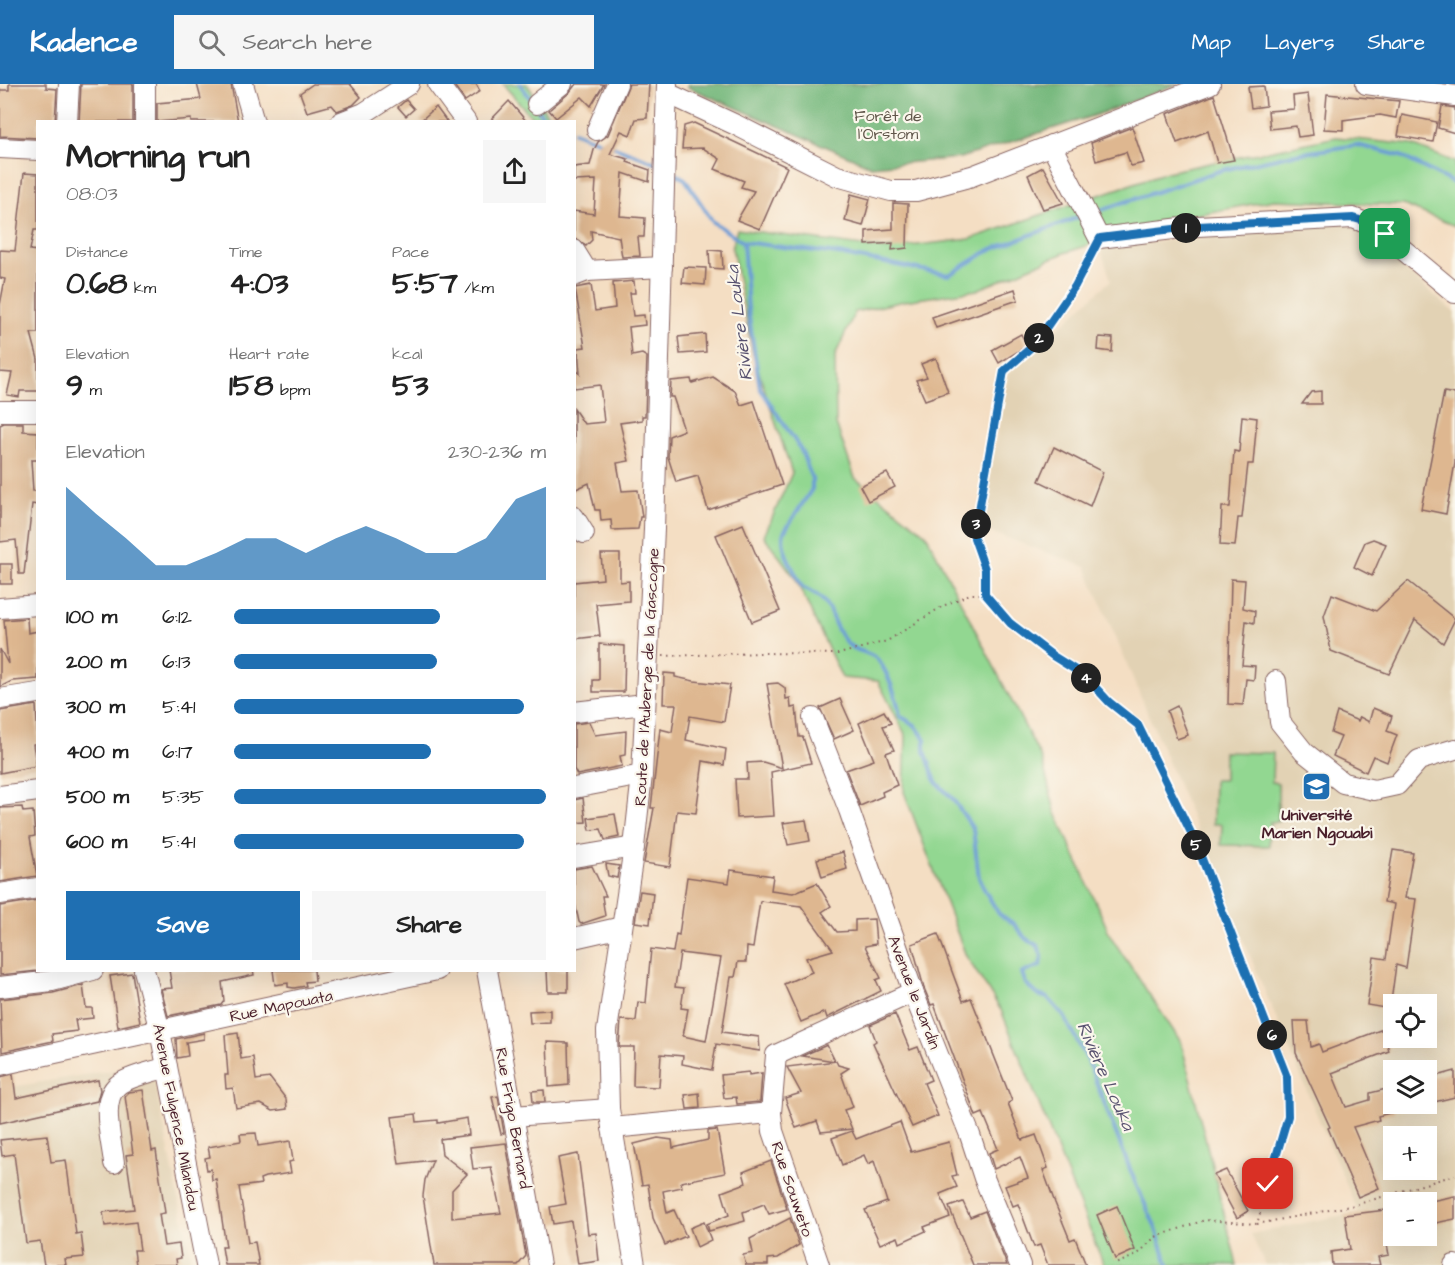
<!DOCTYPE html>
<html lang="en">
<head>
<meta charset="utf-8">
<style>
  :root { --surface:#fff; --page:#f6f6f6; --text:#222; --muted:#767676; --accent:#1f6fb2 }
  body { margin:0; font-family:"Architects Daughter",sans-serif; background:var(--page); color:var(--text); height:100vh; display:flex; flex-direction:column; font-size:22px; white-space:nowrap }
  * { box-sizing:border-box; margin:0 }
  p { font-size:20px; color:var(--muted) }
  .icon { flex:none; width:33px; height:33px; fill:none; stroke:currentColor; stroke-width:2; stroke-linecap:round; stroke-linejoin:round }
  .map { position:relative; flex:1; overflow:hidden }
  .details { position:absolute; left:36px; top:36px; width:540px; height:852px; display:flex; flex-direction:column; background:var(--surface); border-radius:0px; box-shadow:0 6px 24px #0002 }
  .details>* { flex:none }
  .tools { position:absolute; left:1383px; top:910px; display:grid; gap:12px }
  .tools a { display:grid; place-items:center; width:54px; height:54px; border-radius:0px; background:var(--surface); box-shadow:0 6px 24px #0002; font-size:30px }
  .pin { position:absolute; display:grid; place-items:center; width:51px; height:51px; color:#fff; margin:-26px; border-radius:12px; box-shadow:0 3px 9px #0006 }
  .km { position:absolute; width:30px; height:30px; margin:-15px; border-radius:50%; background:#222; color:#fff; font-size:16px; line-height:30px; text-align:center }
  .round { display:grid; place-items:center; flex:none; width:63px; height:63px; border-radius:0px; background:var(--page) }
  .head { display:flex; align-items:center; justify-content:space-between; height:102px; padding:0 30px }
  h1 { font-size:33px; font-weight:800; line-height:45px }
  .metrics { display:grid; grid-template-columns:repeat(3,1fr); gap:9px; height:102px; padding:6px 30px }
  .metrics div { display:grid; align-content:center }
  .metrics b { font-size:30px; font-weight:800 }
  .metrics small { font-size:16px; font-weight:400 }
  .metrics p { font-size:16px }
  .chart { height:168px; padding:12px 30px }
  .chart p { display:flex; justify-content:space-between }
  .chart svg { width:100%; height:108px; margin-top:6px; fill:var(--accent); opacity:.7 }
  .action { display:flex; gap:12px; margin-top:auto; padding:12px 30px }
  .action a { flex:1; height:69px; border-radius:0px; background:var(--accent); color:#fff; font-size:24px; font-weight:800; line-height:69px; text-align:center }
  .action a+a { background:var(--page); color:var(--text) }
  ul { padding:0 30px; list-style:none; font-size:20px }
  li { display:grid; grid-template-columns:96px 72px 1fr; align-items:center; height:45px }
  li i { height:15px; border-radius:8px; background:var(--accent) }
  header { display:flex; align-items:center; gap:36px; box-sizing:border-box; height:84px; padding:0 30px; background:var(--accent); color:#fff }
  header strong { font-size:28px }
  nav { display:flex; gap:33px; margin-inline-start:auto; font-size:21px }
  .search { width:420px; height:54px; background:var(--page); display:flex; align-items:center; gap:15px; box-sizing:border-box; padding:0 21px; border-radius:0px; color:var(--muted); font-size:22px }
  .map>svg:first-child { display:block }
  .built { fill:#e2d2b4; fill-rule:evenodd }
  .green { fill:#92d791; stroke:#6e7b5e; stroke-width:1.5 }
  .forest { fill:#75b87b; stroke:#606c53; stroke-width:1.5 }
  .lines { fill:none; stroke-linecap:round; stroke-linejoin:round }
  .stream { stroke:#6b9cd5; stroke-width:4 }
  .building { fill:#deb790; fill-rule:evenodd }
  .minor-casing { stroke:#866260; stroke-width:22 }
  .path { stroke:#866260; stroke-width:2; stroke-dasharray:1.5 4.5; stroke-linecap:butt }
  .minor { stroke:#fff; stroke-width:20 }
  .route-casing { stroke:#fff; stroke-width:12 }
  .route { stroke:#1f6fb2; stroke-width:8 }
  .labels { text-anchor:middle; stroke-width:4.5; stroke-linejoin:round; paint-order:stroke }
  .park-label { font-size:16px; fill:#60564a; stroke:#fbf7ec }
  .street-label { font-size:16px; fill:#4a1f2b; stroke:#fbf7ec }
  .poi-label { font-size:16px; font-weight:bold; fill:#4a1f2b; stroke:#fbf7ec }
  .water-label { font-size:18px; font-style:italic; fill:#57516f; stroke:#fbf7ec }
</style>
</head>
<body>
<header>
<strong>Kadence</strong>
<div class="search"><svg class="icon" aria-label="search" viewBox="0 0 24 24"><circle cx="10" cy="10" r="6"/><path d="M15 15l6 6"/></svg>Search here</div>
<nav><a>Map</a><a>Layers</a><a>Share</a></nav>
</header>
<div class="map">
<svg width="1455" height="1181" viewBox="0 0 1455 1181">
  <rect width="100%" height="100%" fill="#fbf7ec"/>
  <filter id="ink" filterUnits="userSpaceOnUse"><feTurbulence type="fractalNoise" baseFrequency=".0167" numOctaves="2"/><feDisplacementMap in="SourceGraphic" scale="12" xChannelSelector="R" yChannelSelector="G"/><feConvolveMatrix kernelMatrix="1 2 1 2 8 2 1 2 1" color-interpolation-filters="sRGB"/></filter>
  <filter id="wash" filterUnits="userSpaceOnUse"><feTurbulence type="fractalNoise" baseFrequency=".008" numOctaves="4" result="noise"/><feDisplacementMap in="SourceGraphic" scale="24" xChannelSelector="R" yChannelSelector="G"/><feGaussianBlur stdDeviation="1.35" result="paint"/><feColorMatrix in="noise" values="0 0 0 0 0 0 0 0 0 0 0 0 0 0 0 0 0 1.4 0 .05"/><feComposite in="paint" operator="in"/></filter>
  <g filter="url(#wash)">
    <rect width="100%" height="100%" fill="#f4dec3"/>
    <g class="built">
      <path d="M1350,139L1455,229V1181H1265L1251,1150L1358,1128L1086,483L980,444L1008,290L1111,196L1100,163ZM1394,921H1426V954H1394ZM1394,987H1426V1020H1394ZM1394,1053H1426V1086H1394ZM1394,1119H1426V1152H1394Z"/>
      <polygon points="151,980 192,1179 0,1181 0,1005"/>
    </g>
    <g class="green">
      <polygon points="503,0 527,0 550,34 564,37 535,37"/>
      <polygon points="1336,53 1412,61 1455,78 1455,142 1403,121 1274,116 1168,136 1064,169 977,206 904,217 855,228 835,272 836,340 855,394 926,450 1042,676 1055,727 1111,853 1181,958 1237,1181 1104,1181 1001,926 966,872 904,708 906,652 878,597 842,594 795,494 764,452 792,389 753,270 732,164 737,145 884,165 970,155 1167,88"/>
      <polygon points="1224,668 1273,669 1272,698 1278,699 1278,738 1270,738 1269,762 1221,761 1222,740 1213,740 1214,696 1224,696"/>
    </g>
    <polygon class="forest" points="688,0 1177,0 1102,29 960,74 871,82 688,3"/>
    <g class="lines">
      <g class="stream">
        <polyline points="520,0 532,17"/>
        <polyline points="538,26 547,38"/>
        <polyline points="574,48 603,59"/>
        <polyline points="610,61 659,80"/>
        <path d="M671,87L685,95L713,138L743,158L748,226L760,304L801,366L812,395V405L784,448C779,465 795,487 802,503C837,517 826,535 846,558C853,568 870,567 878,576C888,588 898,617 900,632L915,641L925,655V667L936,698L953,715L973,745L979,794L985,807L999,830L1014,840L1025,854L1038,862L1042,872L1040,882L1022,889L1026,900L1038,911L1048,914L1064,932L1088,977L1135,1098L1155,1142L1168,1181"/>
        <polyline points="1092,129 1219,87 1289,71 1357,61 1401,72 1455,100"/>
        <polyline points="743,158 838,170 949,191 990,166 1082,132"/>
      </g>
    </g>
    <g id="blocks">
      <g class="building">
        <polygon points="9,0 46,0 46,4 57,5 55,38 38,38 38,54 0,52 0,6 9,6"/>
        <polygon points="81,0 133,0 133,38 79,38"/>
        <polygon points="197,0 231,0 238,38 191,38 191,35 157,38 157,19 201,15"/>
        <polygon points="313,0 350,0 361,13 353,21 337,27 332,21 307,28 300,9"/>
        <polygon points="453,0 476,0 480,7 465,17"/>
        <polygon points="576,0 604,0 591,22 582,13 556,34 549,26 569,9"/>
        <polygon points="629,0 649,0 647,34 636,35 630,51 621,47 610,70 628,75 627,78 650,86 649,98 623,89 620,132 645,134 644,153 638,153 640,172 622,173 619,153 591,147 592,156 586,162 574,154 574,127 594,130 596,96 574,97 574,83 590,81 594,66 598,58 608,51"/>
        <polygon points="1264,2 1266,22 1251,24 1248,3"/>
        <polygon points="1308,10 1313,51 1298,53 1296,42 1270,45 1268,27 1294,25 1293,12"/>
        <polygon points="1327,10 1399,17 1396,34 1380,31 1343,36 1343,46 1324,45"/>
        <polygon points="1214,11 1234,76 1217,79 1208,47 1177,59 1167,30"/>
        <polygon points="406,16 414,25 406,32 398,23"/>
        <polygon points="509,17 527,38 489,38"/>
        <polygon points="1442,22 1455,24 1455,49 1438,44"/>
        <polygon points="436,23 447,38 419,38"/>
        <polygon points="1402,31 1437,38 1433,58 1398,52"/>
        <polygon points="694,39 787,83 760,145 737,136 754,107 741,103 744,97 715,85 720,75 703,64 682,65 684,42"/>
        <polygon points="1132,43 1144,79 1131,82 1126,68 1096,77 1091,59"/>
        <polygon points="1043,83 1063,119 1043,125 1028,91"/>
        <polygon points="24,89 38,90 38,146 34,146 30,166 38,167 38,249 31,249 38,275 38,307 20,307 19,313 7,311 12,289 0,288 0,221 5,195 0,194 0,166 15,167"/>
        <polygon points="851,110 870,115 863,142 845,137"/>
        <polygon points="893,119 908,120 907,164 892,166 893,159 866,161 866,147 893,145"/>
        <polygon points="709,166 722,167 723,185 710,184"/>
        <polygon points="684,183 706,184 705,201 682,199"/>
        <polygon points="634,197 635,209 630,209 633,232 644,231 645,241 629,243 632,272 642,270 647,273 645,332 642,332 642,336 620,339 629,377 617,379 622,407 638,406 642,433 640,433 638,445 612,446 611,436 601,437 600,426 595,426 589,399 574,406 574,325 584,340 604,338 600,301 574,304 574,284 580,290 578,264 585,263 575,204 591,201 595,227 615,224 613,199"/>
        <polygon points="1015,205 1018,216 936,244 932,233"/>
        <polygon points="705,250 706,268 680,270 678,253"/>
        <polygon points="1021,250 1027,262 999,279 992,266"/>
        <polygon points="1099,253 1113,254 1112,268 1098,266"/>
        <polygon points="936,274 948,308 925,316 916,296 927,293 921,280"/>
        <polygon points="713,293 735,307 741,321 754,317 782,401 708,426 698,392 676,398 668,373 669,352 684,346 673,313 670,313 671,297 691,295 692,299"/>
        <polygon points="1321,307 1321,320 1302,320 1311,308"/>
        <polygon points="1444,308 1455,310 1455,379 1446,430 1421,425"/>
        <polygon points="1242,332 1257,334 1253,380 1248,380 1242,434 1238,434 1235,462 1220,461 1222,423 1230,423 1234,367 1239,368"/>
        <polygon points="4,339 23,339 23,347 38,348 38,376 31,376 33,407 38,407 38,421 32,420 24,490 19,490 16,456 0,458 0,341"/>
        <polygon points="1054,363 1103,388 1090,422 1039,397"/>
        <polygon points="887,389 895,403 868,417 860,402"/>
        <polygon points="743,440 780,527 752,538 716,451"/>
        <polygon points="1373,455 1386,460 1372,492 1354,483 1365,458"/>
        <polygon points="601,470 620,470 620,498 629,497 629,517 596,520 600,552 574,555 574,498 603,495"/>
        <rect x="0" y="480" width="12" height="20"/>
        <polygon points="1231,495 1245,496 1243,524 1255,527 1254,539 1246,537 1242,581 1255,582 1254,596 1246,595 1243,621 1228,620"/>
        <polygon points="1408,497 1455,535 1443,559 1415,536 1389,590 1331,567 1324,532 1332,510 1376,527"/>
        <polygon points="27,534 28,549 38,547 38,595 12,597 0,603 0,565 8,580 4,536"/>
        <polygon points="599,560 625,562 624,608 593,608 593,596 599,596"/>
        <polygon points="664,589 675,590 675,593 694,597 730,601 724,638 690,632 686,656 726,665 724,681 703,677 696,729 677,727 670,783 644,779 654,724 651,724 660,645 672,648 676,620 663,620"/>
        <polygon points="778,599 785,604 786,615 790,614 791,624 796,623 799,653 803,653 811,679 771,688 774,732 737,734 735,695 748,695 747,679 763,678 782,684 767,600"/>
        <polygon points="840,615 854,646 834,655 820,624"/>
        <polygon points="36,621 38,659 33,660 36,682 0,689 0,627"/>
        <polygon points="1177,622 1188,651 1177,655 1167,627"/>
        <polygon points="1373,624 1392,632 1387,647 1397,651 1387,678 1373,672 1366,688 1333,672 1341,653 1331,649 1337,628 1358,637 1360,633 1369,638"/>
        <polygon points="884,627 891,639 883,642 894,666 886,669 897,701 882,708 883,712 860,722 846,686 874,676 859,639"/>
        <polygon points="589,638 595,651 626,647 625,671 620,672 622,682 577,691 574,685 574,640"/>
        <polygon points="583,714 586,738 574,739 574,716"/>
        <polygon points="22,723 23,728 33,727 35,752 30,753 37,792 0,798 0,724"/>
        <polygon points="615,730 619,753 605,756 601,745 590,746 588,734"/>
        <polygon points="806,736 810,757 788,761 783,739"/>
        <polygon points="1393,766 1413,769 1405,814 1416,815 1406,884 1396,881 1390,925 1367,921 1374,873 1386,875 1394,820 1384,818"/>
        <polygon points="843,768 847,785 822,793 817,775"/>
        <polygon points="606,780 619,782 617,794 608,792"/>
        <polygon points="592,782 606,812 602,812 605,832 581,840 579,838 574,815 574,785"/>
        <path d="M731,786L773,792L771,806L793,809L817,799L831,822L822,828L837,848L855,847V836L874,835L876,860L865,862L881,894L876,896L881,907L827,934L825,928L801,938L784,900L812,888L806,874L833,866L801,822L760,817L753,864L747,863L746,878H738L735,893H731L722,948L759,953L760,967L716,960L712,986L682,980L683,972L661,970L659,1003L633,1002L634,963H619L621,936L636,937L638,918L646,919L651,865L673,868L676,850L679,851L687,793L729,799ZM680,869L721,874L706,957L683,952L688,925L681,924L684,904L675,903Z"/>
        <polygon points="640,807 653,809 650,840 635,838"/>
        <polygon points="38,816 38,887 0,891 0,822"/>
        <polygon points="938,850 963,917 971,914 1012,1017 1008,1019 1022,1056 1036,1051 1048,1084 1043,1086 1055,1119 1070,1156 1075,1154 1086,1181 1048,1181 1040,1161 1034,1163 1018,1120 1013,1122 1005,1102 1028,1094 1020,1073 994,1085 989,1069 998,1065 983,1029 976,1032 934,920 931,921 924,904 912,860"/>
        <polygon points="169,886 253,886 254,891 222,898 224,917 221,921 168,932 161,905 172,904"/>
        <polygon points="273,886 314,886 315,897 305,898 306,902 294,904 288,903 288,899 275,901"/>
        <polygon points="547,886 568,886 568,908 548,908"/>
        <polygon points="132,889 140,938 118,943 110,892"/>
        <polygon points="83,901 86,924 92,924 93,934 75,936 77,947 52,950 53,957 2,968 0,915 53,909"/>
        <polygon points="550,926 550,938 530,939 529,927"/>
        <polygon points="895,930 910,966 918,963 931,996 924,999 938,1032 912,1043 873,959 876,957 870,941"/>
        <polygon points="1294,937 1308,937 1311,963 1319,960 1322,968 1383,945 1389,967 1332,989 1346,1023 1370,1016 1370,1009 1394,1003 1394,1028 1378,1032 1379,1036 1353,1043 1379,1104 1358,1113 1328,1044 1330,1043 1296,969"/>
        <polygon points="204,949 204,955 186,958 188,972 177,974 176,955"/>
        <polygon points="238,949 241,975 253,973 256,996 270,994 286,1015 287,1025 273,1027 261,1020 236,1024 233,1004 226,1005 225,991 228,991 225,951"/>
        <polygon points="547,958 568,959 569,1001 549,1003"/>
        <polygon points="827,961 835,977 802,972"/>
        <polygon points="836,977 838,981 849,984 841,989 853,1023 844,1026 852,1045 821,1048 817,1037 796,1044 785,1014 801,1009 787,983"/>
        <polygon points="1455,987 1455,1013 1426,1020 1426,995"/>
        <polygon points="749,988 749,991 762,989 760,1018 737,1020 736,1013 724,1014 721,991"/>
        <polygon points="13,990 16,1014 98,996 100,1006 97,1017 0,1039 0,993"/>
        <polygon points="143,1006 152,1067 156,1066 165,1129 159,1130 164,1162 179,1160 181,1174 176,1175 177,1181 136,1181 134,1166 140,1166 136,1138 105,1142 103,1128 134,1125 126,1071 133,1070 125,1012 129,1008"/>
        <polygon points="544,1006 545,1018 533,1018 532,1007"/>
        <polygon points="699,1009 700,1024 687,1025 685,1011"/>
        <polygon points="498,1012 504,1049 501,1050 492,1013"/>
        <polygon points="416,1030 417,1038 438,1036 438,1039 467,1034 469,1051 440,1055 442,1070 467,1090 452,1106 452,1134 501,1129 491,1083 473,1085 470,1063 506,1059 526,1172 518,1181 434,1181 423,1112 425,1096 433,1076 399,1080 392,1033"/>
        <polygon points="900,1038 911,1068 949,1058 957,1091 952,1092 957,1103 940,1110 950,1133 924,1143 926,1147 900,1159 898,1153 880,1160 865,1126 887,1118 874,1077 868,1080 864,1071 842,1081 832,1054 852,1047 856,1055"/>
        <polygon points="717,1046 725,1089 681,1098 682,1103 663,1107 667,1129 674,1126 686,1152 665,1161 653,1134 648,1100 642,1101 634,1060 658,1054 672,1056 673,1064 708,1056 708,1047"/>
        <polygon points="256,1049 258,1062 290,1057 293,1077 289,1078 291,1089 265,1093 260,1095 261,1100 239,1103 248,1159 255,1158 259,1181 225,1181 222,1163 226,1163 216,1095 212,1096 211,1085 207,1086 205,1074 210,1073 208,1063 241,1057 240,1050"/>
        <polygon points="47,1051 51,1078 66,1076 76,1150 81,1149 84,1173 65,1175 66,1181 44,1181 40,1157 26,1159 14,1070 2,1072 0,1056"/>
        <polygon points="578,1070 588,1150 596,1149 599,1177 578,1180 571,1137 553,1140 550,1123 566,1120 558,1074"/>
        <polygon points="771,1077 787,1125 769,1130 764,1120 743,1128 745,1137 709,1147 707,1140 729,1131 722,1108 746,1099 743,1088"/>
        <polygon points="1226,1086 1248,1127 1237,1134 1214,1091"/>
        <polygon points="1455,1112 1455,1135 1426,1141 1426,1118"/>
        <polygon points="963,1118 970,1133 985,1127 1007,1181 973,1181 949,1123"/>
        <polygon points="1117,1122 1135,1166 1115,1175 1097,1131"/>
        <polygon points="1394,1125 1394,1147 1385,1149 1389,1171 1378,1173 1380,1181 1332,1181 1331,1168 1350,1165 1345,1131"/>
        <polygon points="790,1134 799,1161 778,1174 768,1175 768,1181 746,1181 743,1171 753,1169 750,1155"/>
        <polygon points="704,1138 711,1156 697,1163 690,1144"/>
      </g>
    </g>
  </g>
  <g filter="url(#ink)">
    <use href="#blocks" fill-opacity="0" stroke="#866260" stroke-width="1.5"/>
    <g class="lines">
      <defs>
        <g id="minor">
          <polyline points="145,0 145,38"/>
          <polyline points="243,0 254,38"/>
          <polyline points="438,0 466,38"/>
          <polyline points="1366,0 1455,12"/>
          <polyline points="667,9 736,41 837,92 891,107 916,107 972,92 1210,0"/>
          <polyline points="537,20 562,0"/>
          <polyline points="67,38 69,0"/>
          <polyline points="341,38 364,29 409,0"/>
          <polyline points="597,46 617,0"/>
          <polyline points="1051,61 1099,154 1198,142 1353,134 1376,143 1455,209"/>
          <polyline points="0,64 38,66"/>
          <polyline points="574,166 587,187"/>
          <polyline points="574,192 587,187 662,183"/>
          <polyline points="0,327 38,327"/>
          <polyline points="574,433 584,449"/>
          <polyline points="0,524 38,521"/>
          <polyline points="1276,597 1280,638 1304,668 1343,699 1374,706 1397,701 1419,676 1455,665"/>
          <polyline points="0,615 38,609"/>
          <polyline points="574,628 645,620"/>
          <polyline points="813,634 849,726 913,908 970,1051 984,1094 1020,1181"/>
          <polyline points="574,704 642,691"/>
          <polyline points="0,712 38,707"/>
          <polyline points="574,773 634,763"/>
          <polyline points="0,810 38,804"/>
          <polyline points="574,854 622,843"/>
          <polyline points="144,886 160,947 206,1181"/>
          <polyline points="487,886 540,1181"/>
          <polyline points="0,903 52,897 93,886"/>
          <polyline points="0,981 437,886"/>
          <polyline points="513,1032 609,1025"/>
          <polyline points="612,1044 771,1029"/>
          <path d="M114,1079C112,1058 99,1016 118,1001C130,992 153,988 167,983"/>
          <polyline points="635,1181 609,1025 607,947 634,763 642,691 654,445 667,0"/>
          <polyline points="819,1181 773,1047 771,1029 776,971 913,908"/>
          <polyline points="1454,1181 1455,1181"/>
        </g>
      </defs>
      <use href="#minor" class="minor-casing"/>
      <g class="path">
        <polyline points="985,510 985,485 974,454 1004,287 1035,260 1075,203 1092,170"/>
        <polyline points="663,572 762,569 839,570 887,557 943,522 970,510 985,510 1010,539 1053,572 1085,592 1109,619 1139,641 1195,757 1281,972 1287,993 1288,1032 1257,1140 1205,1136 1155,1153 1137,1171 1113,1181"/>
        <polyline points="1257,1140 1355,1121 1455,1091"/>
      </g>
      <use href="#minor" class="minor"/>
    </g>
  </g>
  <g class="lines" filter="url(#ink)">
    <defs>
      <polyline id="route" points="1268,1100 1288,1032 1287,993 1195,757 1138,641 1109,618 1085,592 1053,572 1010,539 985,510 985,485 974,454 1004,287 1035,260 1075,202 1100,154 1198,142 1353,134 1367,138 1385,150"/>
    </defs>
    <use href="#route" class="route-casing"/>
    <use href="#route" class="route"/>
  </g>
  <defs>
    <symbol id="university-square" viewBox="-11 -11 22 22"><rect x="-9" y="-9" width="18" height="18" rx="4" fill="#1f6fb2" stroke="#fbf7ec"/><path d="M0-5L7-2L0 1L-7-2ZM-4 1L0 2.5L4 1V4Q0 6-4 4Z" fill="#fff"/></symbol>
  </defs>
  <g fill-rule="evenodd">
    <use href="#university-square" x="1300" y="686" width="33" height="33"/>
  </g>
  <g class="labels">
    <g class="park-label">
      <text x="888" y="37">Forêt de<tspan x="888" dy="18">l'Orstom</tspan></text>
    </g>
    <g class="street-label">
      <text transform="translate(646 593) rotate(-87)" y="6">Route de l'Auberge de la Gascogne</text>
      <text transform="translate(915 908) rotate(69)" y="6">Avenue le Jardin</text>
      <text transform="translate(281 921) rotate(-12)" y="6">Rue Mapouata</text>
      <text transform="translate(177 1033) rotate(79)" y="6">Avenue Fulgence Milandou</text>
      <text transform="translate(514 1034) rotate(80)" y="6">Rue Frigo Bernard</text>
      <text transform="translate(793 1105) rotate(71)" y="6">Rue Souweto</text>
    </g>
    <g class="poi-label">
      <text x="1317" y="736">Université<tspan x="1317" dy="18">Marien Ngouabi</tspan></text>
    </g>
    <g class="water-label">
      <text transform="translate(739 239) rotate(-97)" y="6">Rivière Louka</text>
      <text transform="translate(1106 992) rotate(66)" y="6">Rivière Louka</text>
    </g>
  </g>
</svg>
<div class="tools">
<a><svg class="icon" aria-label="locate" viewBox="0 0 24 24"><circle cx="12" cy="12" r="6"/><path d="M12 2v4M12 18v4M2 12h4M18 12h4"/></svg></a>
<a><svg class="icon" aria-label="layers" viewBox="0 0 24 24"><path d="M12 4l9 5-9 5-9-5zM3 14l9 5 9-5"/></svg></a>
<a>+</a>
<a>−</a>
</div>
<div class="pin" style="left:1385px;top:150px;background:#1e9e55"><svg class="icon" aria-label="arrive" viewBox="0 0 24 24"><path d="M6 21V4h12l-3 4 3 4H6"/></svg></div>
<div class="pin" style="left:1268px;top:1100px;background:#d93025"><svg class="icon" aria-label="check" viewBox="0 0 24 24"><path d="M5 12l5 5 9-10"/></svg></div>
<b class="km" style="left:1186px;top:144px">1</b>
<b class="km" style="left:1039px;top:254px">2</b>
<b class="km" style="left:976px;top:440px">3</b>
<b class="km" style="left:1086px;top:594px">4</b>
<b class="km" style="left:1196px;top:761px">5</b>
<b class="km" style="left:1272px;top:951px">6</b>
<section class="details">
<div class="head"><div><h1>Morning run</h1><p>08:03</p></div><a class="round"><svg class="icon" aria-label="share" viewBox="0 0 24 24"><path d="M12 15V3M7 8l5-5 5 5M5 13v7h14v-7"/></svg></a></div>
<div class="metrics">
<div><p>Distance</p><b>0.68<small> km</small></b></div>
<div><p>Time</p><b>4:03</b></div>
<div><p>Pace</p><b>5:57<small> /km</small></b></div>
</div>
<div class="metrics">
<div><p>Elevation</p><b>9<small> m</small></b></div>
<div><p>Heart rate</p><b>158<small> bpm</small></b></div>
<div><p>kcal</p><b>53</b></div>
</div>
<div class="chart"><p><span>Elevation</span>230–236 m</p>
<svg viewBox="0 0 160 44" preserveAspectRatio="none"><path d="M0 44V6L10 17L20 27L30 38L40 38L50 33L60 27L70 27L80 33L90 27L100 22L110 27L120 33L130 33L140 27L150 11L160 6V44z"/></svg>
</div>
<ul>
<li><b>100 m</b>6:12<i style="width:66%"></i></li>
<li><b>200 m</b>6:13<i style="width:65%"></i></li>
<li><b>300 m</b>5:41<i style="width:93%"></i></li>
<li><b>400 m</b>6:17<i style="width:63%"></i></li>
<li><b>500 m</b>5:35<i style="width:100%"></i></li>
<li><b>600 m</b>5:41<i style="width:93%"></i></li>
</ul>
<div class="action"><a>Save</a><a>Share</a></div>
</section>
</div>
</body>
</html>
